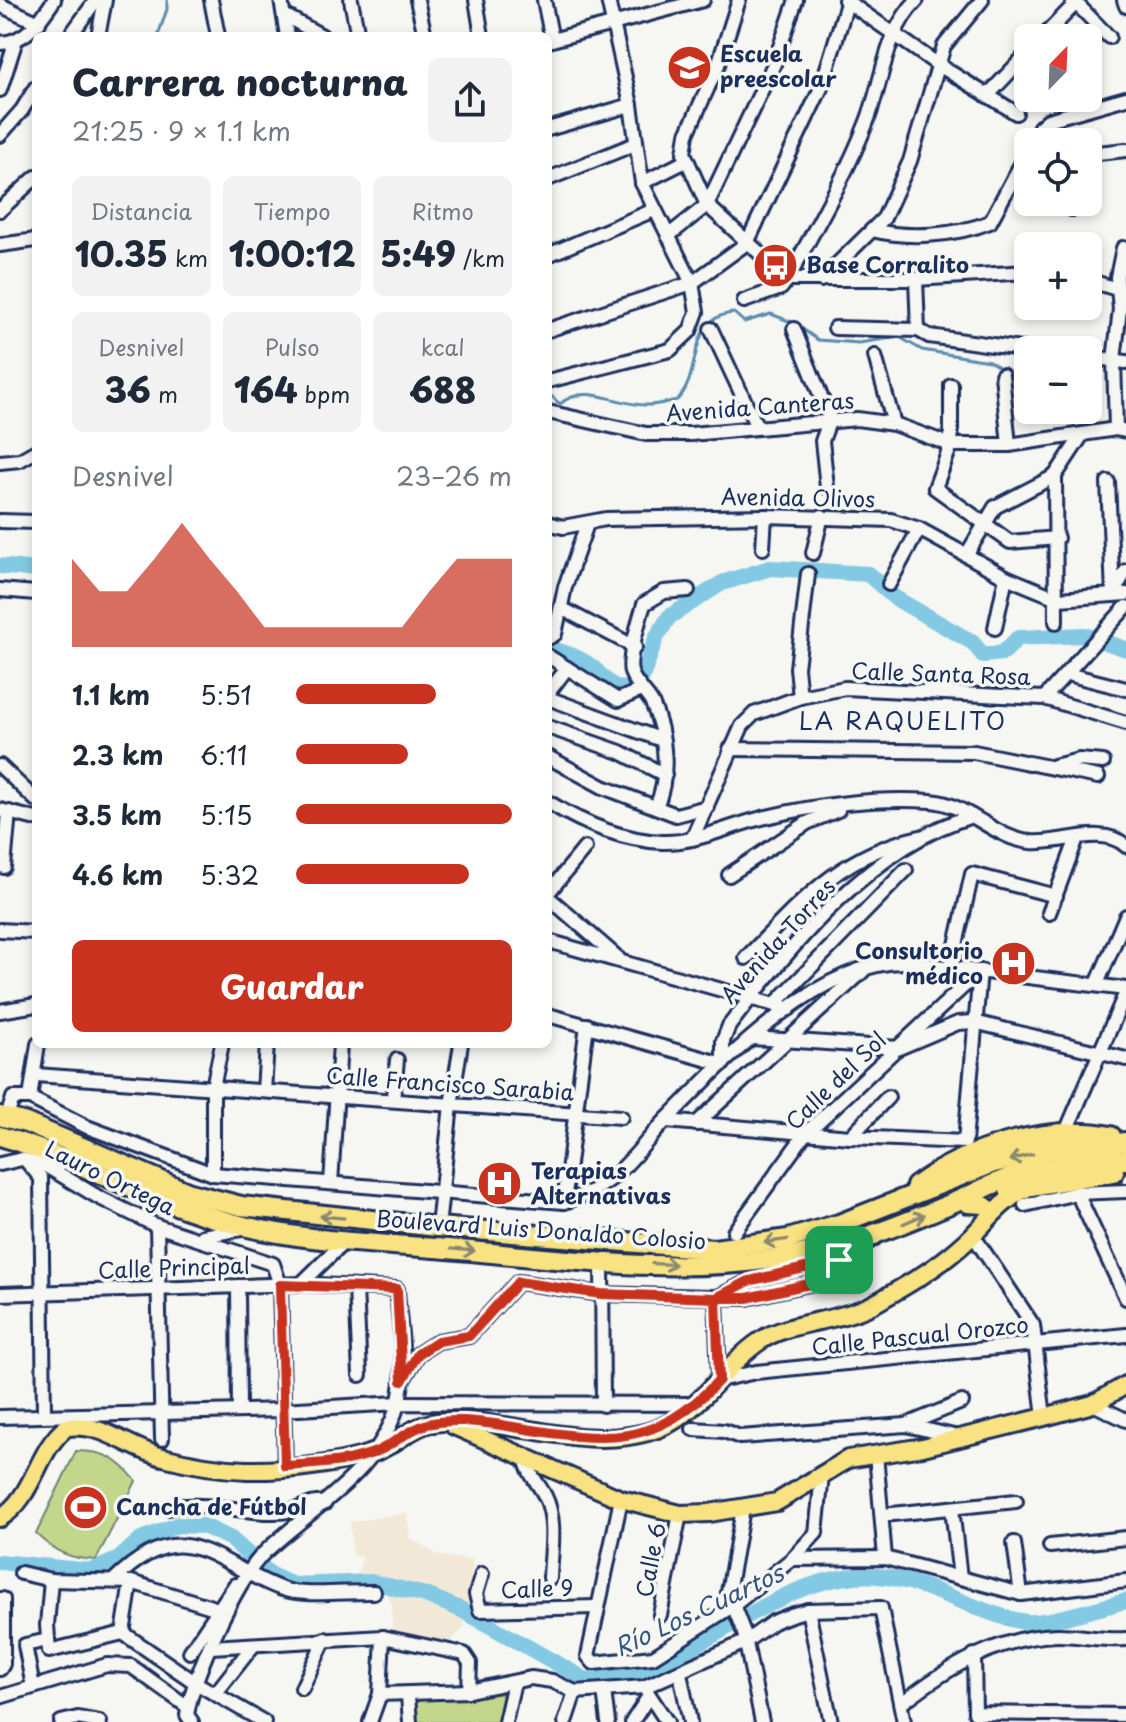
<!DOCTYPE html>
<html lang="es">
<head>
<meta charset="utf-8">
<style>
  :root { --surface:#fff; --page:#f2f2f3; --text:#1f2937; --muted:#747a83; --accent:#c8321e }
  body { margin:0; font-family:"Playpen Sans",sans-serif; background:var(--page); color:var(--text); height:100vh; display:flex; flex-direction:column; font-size:30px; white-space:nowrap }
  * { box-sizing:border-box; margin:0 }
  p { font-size:26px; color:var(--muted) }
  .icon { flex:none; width:44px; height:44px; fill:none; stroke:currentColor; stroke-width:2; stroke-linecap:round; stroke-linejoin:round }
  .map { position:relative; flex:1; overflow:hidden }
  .sheet { position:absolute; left:32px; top:32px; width:520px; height:1016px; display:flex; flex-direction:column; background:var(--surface); border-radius:12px; box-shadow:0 4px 12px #0003 }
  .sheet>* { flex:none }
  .needle { width:52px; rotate:23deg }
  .controls { position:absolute; left:1014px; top:24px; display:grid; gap:16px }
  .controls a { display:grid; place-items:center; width:88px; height:88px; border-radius:12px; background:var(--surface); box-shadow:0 4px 12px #0003; font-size:40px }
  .pin { position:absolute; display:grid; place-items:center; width:68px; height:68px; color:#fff; margin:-34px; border-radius:16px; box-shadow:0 4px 12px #0006 }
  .round { display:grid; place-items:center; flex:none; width:84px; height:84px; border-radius:12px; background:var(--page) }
  .summary { display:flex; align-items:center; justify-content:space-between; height:136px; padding:0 40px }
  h1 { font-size:36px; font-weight:800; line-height:60px }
  .stats { display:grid; grid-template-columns:repeat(3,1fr); gap:12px; height:136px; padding:8px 40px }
  .stats div { display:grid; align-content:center; border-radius:12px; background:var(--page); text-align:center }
  .stats b { font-size:34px; font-weight:800 }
  .stats small { font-size:22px; font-weight:400 }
  .stats p { font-size:22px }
  .chart { height:224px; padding:16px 40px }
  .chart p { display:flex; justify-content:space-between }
  .chart svg { width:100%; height:144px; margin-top:8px; fill:var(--accent); opacity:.7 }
  .cta { display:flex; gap:16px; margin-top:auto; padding:16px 40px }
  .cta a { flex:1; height:92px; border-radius:12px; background:var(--accent); color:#fff; font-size:32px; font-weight:800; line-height:92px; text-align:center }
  ul { padding:0 40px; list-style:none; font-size:26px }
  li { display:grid; grid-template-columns:128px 96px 1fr; align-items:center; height:60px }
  li i { height:20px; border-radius:10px; background:var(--accent) }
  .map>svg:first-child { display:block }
  .built { fill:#f1e8d7 }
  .green { fill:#c3d78c; stroke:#6f8375; stroke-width:2 }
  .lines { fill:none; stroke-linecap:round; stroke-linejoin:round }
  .stream { stroke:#598bae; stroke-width:3 }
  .river { stroke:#83c9e4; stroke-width:16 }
  .minor-casing { stroke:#1b2f5e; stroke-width:18 }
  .major-casing { stroke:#1b2f5e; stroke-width:22 }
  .highway-casing { stroke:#1b2f5e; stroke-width:24 }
  .minor { stroke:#f6f6f2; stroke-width:12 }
  .major { stroke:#f8e281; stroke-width:16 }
  .highway { stroke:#f8e281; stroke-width:18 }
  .oneway { stroke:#8a8870 }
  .route-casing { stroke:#fff; stroke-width:16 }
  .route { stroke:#c8321e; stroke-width:10 }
  .labels { text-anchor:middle; stroke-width:7; stroke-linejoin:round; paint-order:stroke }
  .poi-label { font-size:22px; font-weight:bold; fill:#1b2f5e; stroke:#f6f6f2; text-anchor:start }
  .street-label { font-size:22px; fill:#1b2f5e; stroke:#f6f6f2 }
  .neighbourhood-label { font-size:24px; letter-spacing:2px; fill:#1b2f5e; stroke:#f6f6f2 }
  .water-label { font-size:24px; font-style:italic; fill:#355680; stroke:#f6f6f2 }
</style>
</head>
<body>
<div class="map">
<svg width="1126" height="1722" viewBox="0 0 1126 1722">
  <rect width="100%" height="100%" fill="#f6f6f2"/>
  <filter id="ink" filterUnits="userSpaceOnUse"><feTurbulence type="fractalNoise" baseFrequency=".0125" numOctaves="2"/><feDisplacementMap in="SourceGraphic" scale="16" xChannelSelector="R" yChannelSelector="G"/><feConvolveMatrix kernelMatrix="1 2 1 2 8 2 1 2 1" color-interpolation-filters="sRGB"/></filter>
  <g filter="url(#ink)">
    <polygon class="built" points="407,1513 410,1538 439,1556 473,1560 464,1627 449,1643 392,1630 392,1605 383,1585 356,1579 363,1556 353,1556 350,1522"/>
    <g class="green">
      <path d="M76,1451C104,1451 118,1458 136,1481L96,1560C70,1559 55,1552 36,1534Z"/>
      <polygon points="508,1693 502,1722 414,1722 412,1701"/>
    </g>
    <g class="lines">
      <g class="stream">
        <polyline points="158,36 167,9 167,0"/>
        <path d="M548,393L560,404C586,382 616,405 645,405C655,406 667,402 677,400C704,375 684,317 734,313L744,322L771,314L794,323L818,340L859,343L899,337L922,350L989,361L1028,384"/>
        <polyline points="1088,394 1094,395"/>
      </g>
      <g class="river">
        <polyline points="0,566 36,570"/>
        <path d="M548,649C561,650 580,658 591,666C605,677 614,697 634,685"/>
        <polyline points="641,680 656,638 669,617 722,583 770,568 868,574 895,598 972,642 983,655 1003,653 1018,638 1084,635 1126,649"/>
        <path d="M0,1562L91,1571L119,1559L140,1540L177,1525L204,1526L231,1539L271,1575L293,1585L371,1582L426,1595L462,1610L586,1680C684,1680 759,1583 856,1576C916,1571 968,1612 1025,1622C1044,1625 1105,1606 1126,1601"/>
      </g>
      <defs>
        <g id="minor">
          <polyline points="211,0 218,36"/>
          <polyline points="281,0 287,36"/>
          <polyline points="351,0 358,36"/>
          <polyline points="417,0 425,36"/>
          <polyline points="476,0 482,36"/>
          <polyline points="544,0 552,40"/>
          <polyline points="739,0 718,65 687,134 684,153 707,205 788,279"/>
          <polyline points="845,0 937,64 1016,113"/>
          <polyline points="1073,0 1109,37"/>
          <polyline points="1124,0 1126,6"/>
          <polyline points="0,5 39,23"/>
          <polyline points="284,15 322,36"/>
          <polyline points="70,36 96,0"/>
          <polyline points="98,36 105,0"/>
          <polyline points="1042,38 1075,4"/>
          <polyline points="548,41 703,0"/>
          <path d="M0,43C26,42 40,21 54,0"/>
          <polyline points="0,90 15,43"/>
          <polyline points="987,96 1028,53"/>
          <polyline points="1040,127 1066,142"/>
          <polyline points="548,129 631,105"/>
          <polyline points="0,135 22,110 36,87"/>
          <polyline points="1032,142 1040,127 1048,120 1126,98"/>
          <polyline points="1088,154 1126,150"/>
          <polyline points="548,179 635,144"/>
          <polyline points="642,183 686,161"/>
          <polyline points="1057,202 1072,209 1074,202"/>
          <polyline points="0,210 36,177"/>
          <polyline points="872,230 884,218 910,161 944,46 982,0"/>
          <polyline points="668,236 707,205 774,64 796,0"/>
          <polyline points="0,245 36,240"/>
          <polyline points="548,255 654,210"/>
          <polyline points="788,279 916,279 1028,272"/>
          <polyline points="916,279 918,330"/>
          <path d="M821,280L872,230C908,239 955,236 990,222L1028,151"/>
          <polyline points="1088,280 1123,291"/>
          <path d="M744,301L781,288L788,279C815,228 845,178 866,124C883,83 884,33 917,0"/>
          <polyline points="835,328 918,330 929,336 1028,350"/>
          <polyline points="711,329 757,427"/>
          <polyline points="794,329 830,419 822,441 827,487"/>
          <polyline points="548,330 692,283 747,243 821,88 848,0"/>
          <polyline points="875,356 894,424"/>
          <polyline points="1088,357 1126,362"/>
          <polyline points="1002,375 1009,445"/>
          <polyline points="548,381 670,350 690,331 697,312 692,283 642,183 631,105 608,0"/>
          <polyline points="951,385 951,445 935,488 1010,542 1057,538"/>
          <polyline points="548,412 646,434 691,434 857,419 894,424 951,445 1009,445 1116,429 1126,431"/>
          <polyline points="1116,429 1114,360 1120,309 1117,277 1123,248 1126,249"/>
          <polyline points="0,462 20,460 36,451"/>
          <polyline points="1108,482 1113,593"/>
          <polyline points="0,521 36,522"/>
          <polyline points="548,523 563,527 606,519 765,516 891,520 919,529 1006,577 1059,599 1126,594"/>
          <polyline points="763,548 765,516"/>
          <polyline points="813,553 822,516"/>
          <polyline points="967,554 995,507 1055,476"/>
          <polyline points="889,584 919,529"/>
          <polyline points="0,590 36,593"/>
          <polyline points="1113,593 1126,571"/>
          <polyline points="561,608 635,647"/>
          <polyline points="1056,622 1055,476 1082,435"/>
          <polyline points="995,628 1006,577"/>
          <polyline points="548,638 555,634 565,587 587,524"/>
          <polyline points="548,656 618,700 641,690"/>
          <polyline points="1067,674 1126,689"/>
          <polyline points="548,693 567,668"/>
          <polyline points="800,697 797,668 808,574"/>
          <polyline points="548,698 662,740"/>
          <polyline points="1044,698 1126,607"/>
          <polyline points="548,727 620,752 665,775"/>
          <polyline points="730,749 974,752 1098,777"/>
          <polyline points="548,757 603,787 676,815 707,807"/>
          <polyline points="0,766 36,800"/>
          <polyline points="1054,766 1079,760 1103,762"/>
          <path d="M548,802C582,823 621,840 662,842C697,843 729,826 762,818C815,805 877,797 931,801C969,804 994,839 1031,842C1059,845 1103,824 1126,846"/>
          <path d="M656,807C670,776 666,734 652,703C646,692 635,685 631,672C627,659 640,618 644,604L664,592L688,590"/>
          <polyline points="0,810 36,819"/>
          <polyline points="692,839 742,726 754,714 800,697 845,688 1044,698 1126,723"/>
          <polyline points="4,867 9,812"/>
          <polyline points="729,875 807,823 838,810"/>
          <polyline points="548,893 585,848"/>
          <polyline points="548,897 618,958"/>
          <polyline points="1049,913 1077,838"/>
          <polyline points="0,930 36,932"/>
          <polyline points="548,941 789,1009"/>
          <path d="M746,958C800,903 840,854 920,837"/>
          <polyline points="951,967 972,874 1056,896"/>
          <polyline points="1097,984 1126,916"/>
          <polyline points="776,1003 906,870"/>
          <polyline points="0,1011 36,1005"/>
          <polyline points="548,1015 723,1064"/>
          <polyline points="752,1038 899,1048 958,1023 974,1022 1126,1059"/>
          <path d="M723,1064V1041L729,1026C790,946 873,845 972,816"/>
          <polyline points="36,1075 621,1117"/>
          <polyline points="264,1091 267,1044"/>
          <path d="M30,1098L87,1127L213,1174L564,1202C616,1188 630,1158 666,1120C724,1061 817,962 904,962L1126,989"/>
          <polyline points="393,1100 397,1060"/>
          <polyline points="7,1117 13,1098 30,1098 38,1044"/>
          <polyline points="666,1121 850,1137 965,1142 980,971"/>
          <polyline points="696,1124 863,971"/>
          <polyline points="1065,1134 1126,992"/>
          <polyline points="850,1137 888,1097"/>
          <polyline points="28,1163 41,1178 44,1414"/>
          <polyline points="0,1164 22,1159 46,1166 98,1197 157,1226 273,1264 280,1285 285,1466"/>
          <polyline points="213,1174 213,1087 222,1044"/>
          <polyline points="331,1183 340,1044"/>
          <polyline points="1077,1193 1126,1298"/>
          <polyline points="564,1202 587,1025"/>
          <polyline points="1025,1205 1077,1193 1126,1191"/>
          <polyline points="157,1226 162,1439"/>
          <polyline points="438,1227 451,1105 461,1044"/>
          <polyline points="734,1232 805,1134 980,971"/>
          <polyline points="973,1235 1033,1325 1044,1417"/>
          <polyline points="203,1236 248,1228"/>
          <polyline points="875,1238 839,1260 749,1281 716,1298 719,1380 756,1372 1126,1335"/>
          <polyline points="602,1262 603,1405"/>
          <polyline points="301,1284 346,1240"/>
          <polyline points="238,1286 239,1411"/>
          <polyline points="356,1287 360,1375"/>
          <path d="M0,1294L301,1284L397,1289C399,1325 408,1369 398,1404C378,1473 315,1505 266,1551C237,1578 193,1675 187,1715L192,1722"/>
          <polyline points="403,1380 418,1354 438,1341 469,1336 518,1282 601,1294 747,1298 844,1276 839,1260"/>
          <polyline points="1093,1404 1126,1420"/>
          <polyline points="0,1417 282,1410 398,1403 697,1404"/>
          <polyline points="906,1425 962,1402"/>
          <polyline points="693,1429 724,1431 740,1437 906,1425 958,1437"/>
          <polyline points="876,1454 885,1558"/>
          <path d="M525,1457C528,1474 537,1481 545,1496C557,1520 551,1551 550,1578"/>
          <polyline points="621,1499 588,1656 594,1663 653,1657 734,1605 792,1559 816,1533 822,1475"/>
          <path d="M168,1508C210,1500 249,1516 289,1511C303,1509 310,1501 325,1503"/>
          <polyline points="952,1508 960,1578"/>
          <polyline points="743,1509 728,1592 744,1633 762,1722"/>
          <polyline points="883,1515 1016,1501"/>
          <polyline points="1014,1543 1021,1594"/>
          <polyline points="1050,1546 1126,1538"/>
          <polyline points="792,1559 885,1558 1021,1594 1126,1581"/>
          <polyline points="21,1573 51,1580 131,1582 218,1609"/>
          <polyline points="482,1574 476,1594 480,1610 596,1607"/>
          <polyline points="51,1580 47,1625 49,1651 123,1633 196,1683 264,1722"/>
          <path d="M113,1581C185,1510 212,1563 282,1589C302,1597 350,1591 374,1592"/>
          <polyline points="0,1599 3,1599 3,1664 0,1669"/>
          <polyline points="808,1610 831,1722"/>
          <polyline points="660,1615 680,1514"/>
          <polyline points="123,1633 131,1582"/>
          <polyline points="211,1647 383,1637 464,1654 470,1663 469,1691"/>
          <polyline points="190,1652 235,1585"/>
          <polyline points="974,1655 975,1713 1126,1715"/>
          <polyline points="680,1673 690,1722"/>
          <polyline points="33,1687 25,1645 48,1640"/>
          <polyline points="644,1687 667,1722"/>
          <polyline points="302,1688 325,1639"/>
          <polyline points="604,1691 608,1722"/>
          <polyline points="215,1694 252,1647"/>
          <polyline points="380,1694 469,1691 531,1678 552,1681 575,1692 644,1687 745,1642 773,1622 791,1615 808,1610 881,1608 904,1722"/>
          <polyline points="408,1696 410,1722"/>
          <polyline points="0,1697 107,1665 131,1666 188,1707"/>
          <path d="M902,1703C947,1668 999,1636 1058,1635C1081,1635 1103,1641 1126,1639"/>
          <polyline points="61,1722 78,1718 100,1722"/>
          <polyline points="370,1722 380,1694 383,1637"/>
          <polyline points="505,1722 514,1682"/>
          <polyline points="565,1722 575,1692"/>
          <polyline points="632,1722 649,1696"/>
        </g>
        <g id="major">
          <polyline points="968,1204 984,1205 992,1211"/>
          <polyline points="454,1426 621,1499 680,1514 709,1513 777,1502 848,1459 923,1447 1044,1417 1093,1404 1126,1385"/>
          <path d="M0,1518C35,1497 36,1450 67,1427C102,1422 130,1449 163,1457C189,1464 221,1469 247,1470C284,1471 344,1464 378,1451C396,1444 413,1426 432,1423C504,1414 577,1452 648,1432C698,1419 720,1368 760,1341C791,1320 842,1323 879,1301C907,1285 935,1269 960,1247C984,1227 997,1203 1027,1188"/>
        </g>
        <g id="highway">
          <polyline points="0,1116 26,1123 190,1193 241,1206 438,1227 714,1249 788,1239 839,1224 994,1163 1048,1150 1126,1142"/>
          <path d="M0,1136C80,1160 152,1202 232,1223C301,1242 377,1243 448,1249C563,1259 683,1277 797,1255C853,1245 905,1223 957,1201C980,1191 1000,1179 1024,1173C1058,1164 1092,1162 1126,1160"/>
          <path d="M916,1186C967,1148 1048,1124 1111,1136"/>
          <polyline points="1009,1190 1114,1172"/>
        </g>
      </defs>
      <use href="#minor" class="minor-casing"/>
      <use href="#major" class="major-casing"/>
      <use href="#highway" class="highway-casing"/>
      <use href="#minor" class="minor"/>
      <use href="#major" class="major"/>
      <use href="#highway" class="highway"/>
    </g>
    <defs><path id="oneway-shaft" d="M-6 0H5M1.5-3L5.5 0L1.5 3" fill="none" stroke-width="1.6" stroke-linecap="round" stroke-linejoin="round" transform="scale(2)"/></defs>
    <g class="oneway">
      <use href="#oneway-shaft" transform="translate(1021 1157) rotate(166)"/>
      <use href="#oneway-shaft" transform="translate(332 1217) rotate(-175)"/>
      <use href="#oneway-shaft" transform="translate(914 1219) rotate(-23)"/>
      <use href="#oneway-shaft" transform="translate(776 1241) rotate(172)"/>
      <use href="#oneway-shaft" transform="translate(463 1250) rotate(5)"/>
      <use href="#oneway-shaft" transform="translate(664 1264) rotate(2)"/>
    </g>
  </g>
  <g class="lines" filter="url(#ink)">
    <defs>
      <path id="route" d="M839,1260L749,1281L716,1298L601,1294L518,1282L469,1336L438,1341L418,1354L402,1381L397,1289L280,1285L285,1466C316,1464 352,1463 380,1450C396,1442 411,1428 428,1424C451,1418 479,1422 501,1425C593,1439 649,1456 719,1380L716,1298H747L844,1276L839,1260"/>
    </defs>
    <use href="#route" class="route-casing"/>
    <use href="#route" class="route"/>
  </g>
  <defs>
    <symbol id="school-disc" viewBox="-11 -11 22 22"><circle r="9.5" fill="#c8321e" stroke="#f6f6f2"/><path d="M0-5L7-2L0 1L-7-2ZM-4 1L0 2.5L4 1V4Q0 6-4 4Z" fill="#fff"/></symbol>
    <symbol id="bus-disc" viewBox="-11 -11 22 22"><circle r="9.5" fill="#c8321e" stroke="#f6f6f2"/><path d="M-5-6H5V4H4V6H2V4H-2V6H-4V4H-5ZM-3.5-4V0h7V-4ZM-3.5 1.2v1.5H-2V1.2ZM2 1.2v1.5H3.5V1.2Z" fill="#fff"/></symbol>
    <symbol id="hospital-disc" viewBox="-11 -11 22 22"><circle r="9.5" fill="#c8321e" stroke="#f6f6f2"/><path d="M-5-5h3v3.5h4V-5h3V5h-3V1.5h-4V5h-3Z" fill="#fff"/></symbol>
    <symbol id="stadium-disc" viewBox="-11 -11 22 22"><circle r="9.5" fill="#c8321e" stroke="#f6f6f2"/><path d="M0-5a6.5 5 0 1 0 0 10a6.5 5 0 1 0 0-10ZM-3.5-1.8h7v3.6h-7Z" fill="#fff"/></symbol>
  </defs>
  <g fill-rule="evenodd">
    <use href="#school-disc" x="664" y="42" width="51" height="51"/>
    <use href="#bus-disc" x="750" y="240" width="51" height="51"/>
    <use href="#hospital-disc" x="988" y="938" width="51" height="51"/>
    <use href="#hospital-disc" x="474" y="1158" width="51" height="51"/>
    <use href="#stadium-disc" x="60" y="1482" width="51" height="51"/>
  </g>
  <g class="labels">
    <g class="poi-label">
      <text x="720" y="62">Escuela<tspan x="720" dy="25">preescolar</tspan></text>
      <text x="806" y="273">Base Corralito</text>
      <text x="983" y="959" text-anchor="end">Consultorio<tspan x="983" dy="25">médico</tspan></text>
      <text x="531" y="1179">Terapias<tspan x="531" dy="25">Alternativas</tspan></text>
      <text x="116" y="1515">Cancha de Fútbol</text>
    </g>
    <g class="street-label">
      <text transform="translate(760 407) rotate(-4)" y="8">Avenida Canteras</text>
      <text transform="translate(798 498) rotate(1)" y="8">Avenida Olivos</text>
      <text transform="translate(941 674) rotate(2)" y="8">Calle Santa Rosa</text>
      <text transform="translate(778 941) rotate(-48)" y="8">Avenida Torres</text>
      <text transform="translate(836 1081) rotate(-44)" y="8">Calle del Sol</text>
      <text transform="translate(450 1084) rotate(4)" y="8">Calle Francisco Sarabia</text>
      <text transform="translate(110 1178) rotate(26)" y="8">Lauro Ortega</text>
      <text transform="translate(541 1230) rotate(4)" y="8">Boulevard Luis Donaldo Colosio</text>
      <text transform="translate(174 1268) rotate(-2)" y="8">Calle Principal</text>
      <text transform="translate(920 1336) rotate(-6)" y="8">Calle Pascual Orozco</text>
      <text transform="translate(651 1560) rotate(-79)" y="8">Calle 6</text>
      <text transform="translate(537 1589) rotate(-2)" y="8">Calle 9</text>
    </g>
    <g class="neighbourhood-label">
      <text x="903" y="730">LA RAQUELITO</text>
    </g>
    <g class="water-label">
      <text transform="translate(699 1611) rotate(-25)" y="8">Río Los Cuartos</text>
    </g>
  </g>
</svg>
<div class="controls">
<a><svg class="needle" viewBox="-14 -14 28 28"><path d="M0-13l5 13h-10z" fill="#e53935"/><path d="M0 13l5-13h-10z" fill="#747a83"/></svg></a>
<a><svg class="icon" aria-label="locate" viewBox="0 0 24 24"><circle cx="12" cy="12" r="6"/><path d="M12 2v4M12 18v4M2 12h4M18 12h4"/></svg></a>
<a>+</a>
<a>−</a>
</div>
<div class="pin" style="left:839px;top:1260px;background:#1e9e55"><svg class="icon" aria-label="arrive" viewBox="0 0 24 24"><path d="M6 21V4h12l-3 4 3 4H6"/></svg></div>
<section class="sheet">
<div class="summary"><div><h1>Carrera nocturna</h1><p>21:25 · 9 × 1.1 km</p></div><a class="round"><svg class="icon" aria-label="share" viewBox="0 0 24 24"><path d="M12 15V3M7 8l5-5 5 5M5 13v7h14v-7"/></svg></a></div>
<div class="stats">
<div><p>Distancia</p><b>10.35<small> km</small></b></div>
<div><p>Tiempo</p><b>1:00:12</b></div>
<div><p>Ritmo</p><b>5:49<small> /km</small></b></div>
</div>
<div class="stats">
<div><p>Desnivel</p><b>36<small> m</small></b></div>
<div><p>Pulso</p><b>164<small> bpm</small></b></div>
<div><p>kcal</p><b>688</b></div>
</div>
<div class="chart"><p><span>Desnivel</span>23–26 m</p>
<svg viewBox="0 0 160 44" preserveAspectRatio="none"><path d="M0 44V17L10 27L20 27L30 17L40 6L50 17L60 27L70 38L80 38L90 38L100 38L110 38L120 38L130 27L140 17L150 17L160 17V44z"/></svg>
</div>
<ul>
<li><b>1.1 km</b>5:51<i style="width:65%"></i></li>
<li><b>2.3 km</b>6:11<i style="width:52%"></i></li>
<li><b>3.5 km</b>5:15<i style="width:100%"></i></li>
<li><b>4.6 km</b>5:32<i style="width:80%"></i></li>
</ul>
<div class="cta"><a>Guardar</a></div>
</section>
</div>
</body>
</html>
